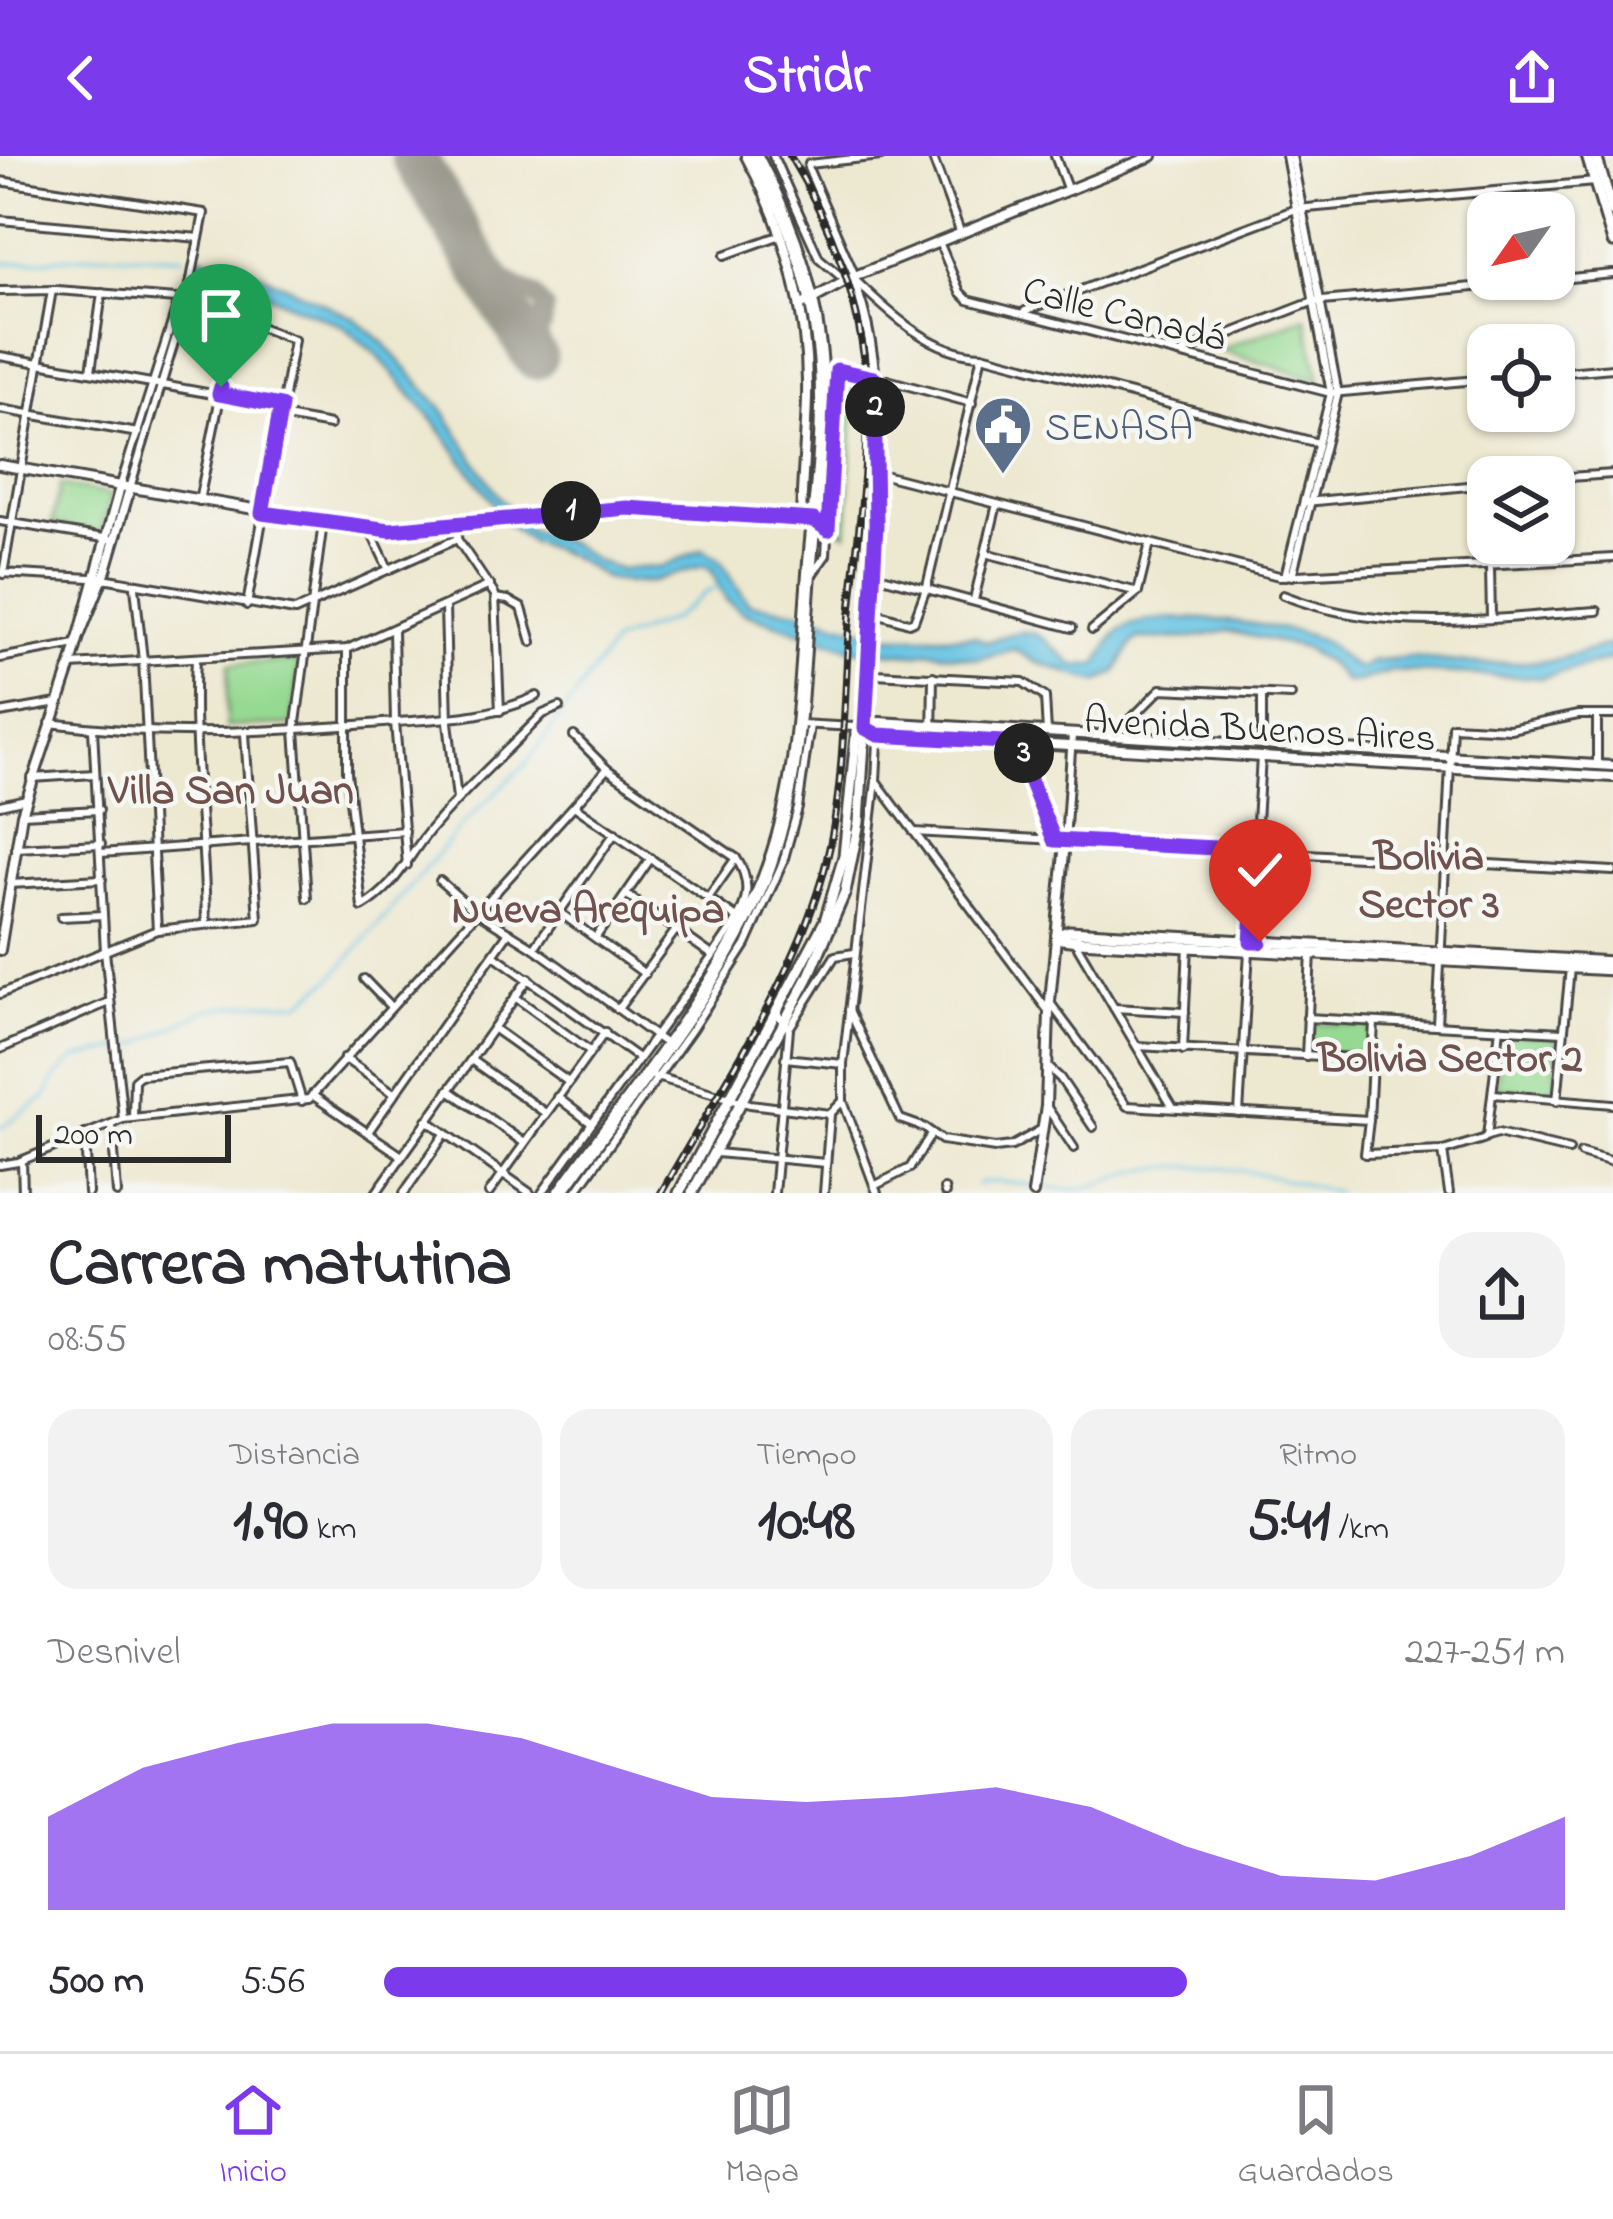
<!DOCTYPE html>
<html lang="es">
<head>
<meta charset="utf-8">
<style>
  :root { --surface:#fff; --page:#f2f2f3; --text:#2b2b33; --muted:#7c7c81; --line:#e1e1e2; --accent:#7c3aed }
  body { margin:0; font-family:"Indie Flower",sans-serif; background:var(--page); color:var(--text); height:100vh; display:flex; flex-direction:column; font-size:45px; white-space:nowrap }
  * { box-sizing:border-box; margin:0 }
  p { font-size:39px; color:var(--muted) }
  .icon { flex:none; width:66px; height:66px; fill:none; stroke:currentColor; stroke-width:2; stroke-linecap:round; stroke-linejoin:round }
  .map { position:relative; height:1037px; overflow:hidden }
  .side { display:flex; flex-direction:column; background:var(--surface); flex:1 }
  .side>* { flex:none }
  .needle { width:78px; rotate:236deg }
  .fabs { position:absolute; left:1467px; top:36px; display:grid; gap:24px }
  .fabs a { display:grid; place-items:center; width:108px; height:108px; border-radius:24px; background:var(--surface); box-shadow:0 3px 9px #0004; font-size:60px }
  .scale { position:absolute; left:36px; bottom:30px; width:195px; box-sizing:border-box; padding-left:12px; border:6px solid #2b2b2b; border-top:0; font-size:33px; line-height:42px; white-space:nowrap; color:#2b2b2b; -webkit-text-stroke:9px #f6f6f2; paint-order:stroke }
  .pin { position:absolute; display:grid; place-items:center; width:102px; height:102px; color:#fff; margin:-123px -51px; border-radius:50% 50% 50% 0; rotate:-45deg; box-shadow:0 0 12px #0007 }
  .pin .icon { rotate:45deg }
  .km { position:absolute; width:60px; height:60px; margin:-30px; border-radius:50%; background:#222; color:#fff; font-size:33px; line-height:60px; text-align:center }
  .round { display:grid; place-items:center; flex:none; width:126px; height:126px; border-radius:36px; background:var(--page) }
  .overview { display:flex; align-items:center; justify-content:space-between; height:204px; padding:0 48px }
  h1 { font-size:66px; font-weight:800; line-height:90px }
  .stats { display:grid; grid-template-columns:repeat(3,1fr); gap:18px; height:204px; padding:12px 48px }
  .stats div { display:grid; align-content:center; border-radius:30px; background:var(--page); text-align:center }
  .stats b { font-size:60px; font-weight:800 }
  .stats small { font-size:33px; font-weight:400 }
  .stats p { font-size:33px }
  .chart { height:336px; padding:24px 48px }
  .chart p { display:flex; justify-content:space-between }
  .chart svg { width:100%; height:216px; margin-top:12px; fill:var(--accent); opacity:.7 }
  ul { padding:0 48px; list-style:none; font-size:39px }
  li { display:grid; grid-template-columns:192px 144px 1fr; align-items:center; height:90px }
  li i { height:30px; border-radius:15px; background:var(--accent) }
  header { display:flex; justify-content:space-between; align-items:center; height:156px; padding:0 48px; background:var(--accent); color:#fff; font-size:54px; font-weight:800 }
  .tabs { display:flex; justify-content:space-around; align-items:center; height:168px; border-top:3px solid var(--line); background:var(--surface); font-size:33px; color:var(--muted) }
  .tabs a { display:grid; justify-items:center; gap:6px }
  .tabs .current { color:var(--accent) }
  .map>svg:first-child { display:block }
  .green { fill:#95d992; stroke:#60825e; stroke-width:3 }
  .water { fill:#65c3e3; stroke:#487787; stroke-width:3 }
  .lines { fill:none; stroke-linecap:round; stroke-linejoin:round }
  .stream { stroke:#65c3e3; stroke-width:3 }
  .taxiway { stroke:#8c8a7e; stroke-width:18 }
  .runway { stroke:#8c8a7e; stroke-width:45 }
  .minor-casing { stroke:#484744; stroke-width:12 }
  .tertiary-casing { stroke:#484744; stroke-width:14 }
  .secondary-casing { stroke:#484744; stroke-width:15 }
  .trunk-casing { stroke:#484744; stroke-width:18 }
  .minor { stroke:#fff; stroke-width:6 }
  .tertiary { stroke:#fff; stroke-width:8 }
  .secondary { stroke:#fff; stroke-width:9 }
  .trunk { stroke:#fff; stroke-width:12 }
  .rail-casing { stroke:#2b2b2b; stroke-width:8 }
  .rail { stroke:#f6f6f2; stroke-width:3; stroke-dasharray:9; stroke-linecap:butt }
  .route-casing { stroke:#fff; stroke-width:24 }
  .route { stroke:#7c3aed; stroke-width:15 }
  .labels { text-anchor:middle; stroke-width:9; stroke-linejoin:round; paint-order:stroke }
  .street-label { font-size:39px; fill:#2b2b2b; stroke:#f6f6f2 }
  .service-label { font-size:39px; fill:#4e5e75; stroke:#f6f6f2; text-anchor:start }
  .neighbourhood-label { font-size:42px; font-weight:bold; fill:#6f524d; stroke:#f6f6f2 }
</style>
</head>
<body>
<header><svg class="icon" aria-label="back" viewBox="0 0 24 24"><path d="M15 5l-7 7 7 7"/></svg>Stridr<svg class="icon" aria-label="share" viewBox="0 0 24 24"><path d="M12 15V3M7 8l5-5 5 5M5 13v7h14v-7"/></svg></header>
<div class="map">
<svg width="1613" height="1037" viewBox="0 0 1613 1037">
  <rect width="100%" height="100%" fill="#f6f6f2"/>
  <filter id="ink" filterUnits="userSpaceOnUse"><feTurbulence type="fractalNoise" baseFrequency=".00833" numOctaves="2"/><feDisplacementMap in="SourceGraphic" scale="24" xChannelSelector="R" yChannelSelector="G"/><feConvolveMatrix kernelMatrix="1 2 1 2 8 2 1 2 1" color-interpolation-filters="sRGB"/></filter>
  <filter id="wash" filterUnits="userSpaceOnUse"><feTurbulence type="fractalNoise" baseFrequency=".004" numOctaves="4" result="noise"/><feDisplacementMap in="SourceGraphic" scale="48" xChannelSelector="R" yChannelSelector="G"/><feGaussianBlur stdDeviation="2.7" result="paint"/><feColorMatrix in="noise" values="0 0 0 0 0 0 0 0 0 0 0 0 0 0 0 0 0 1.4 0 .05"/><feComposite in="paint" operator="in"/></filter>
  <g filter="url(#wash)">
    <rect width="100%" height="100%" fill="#ede8d0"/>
    <g class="green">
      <polygon points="1306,161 1320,224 1218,194"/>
      <polygon points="841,220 855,222 847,377 833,371"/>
      <polygon points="60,329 112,339 101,377 52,368"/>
      <polygon points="299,505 292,569 226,571 229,508"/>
      <polygon points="1311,867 1370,870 1368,899 1310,895"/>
      <polygon points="1503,878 1558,880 1555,937 1496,932"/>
    </g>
    <path class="water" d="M195,99L261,118L354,162L383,186L443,254L499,341L529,374L572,388L594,404L619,413L661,411L703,393L720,404L748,447L798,455L885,480H974L987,486C1036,465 1039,478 1074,510L1097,508C1104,499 1110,483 1118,476C1145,449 1289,468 1323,485C1337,493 1344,507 1360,513L1371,505L1411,501L1474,508L1550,505L1613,488V503L1542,522L1392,515L1358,526H1345L1331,510L1304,492L1228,475L1192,482L1138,483L1131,489L1116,516L1099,526L1035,506L1014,493L978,503L928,495L914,498L853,493L744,457L726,444L711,414L702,410L650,426H627L605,422L568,399L529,385L509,369L437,269L377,199L343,170L193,108Z"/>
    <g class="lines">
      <g class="stream">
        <polyline points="0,108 108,98 183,101"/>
        <polyline points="1071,516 1095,523"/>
        <polyline points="0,972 46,941 54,923 74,903 140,888 206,854 258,847 300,847 331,823 466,665 526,608 614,486 673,463 705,437 722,429"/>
        <path d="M977,1028C1012,1021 1042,1035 1077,1033C1099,1032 1117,1019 1139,1015C1207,1002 1272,1019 1338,1037"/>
      </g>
      <path class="taxiway" d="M478,109L534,139L545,152L542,171L524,181C499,178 501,154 494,134"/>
      <polyline class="runway" points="413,0 535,201"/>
    </g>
  </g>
  <g filter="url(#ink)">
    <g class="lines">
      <defs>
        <g id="minor">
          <polyline points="773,0 819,102 846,125"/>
          <polyline points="932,0 961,78"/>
          <polyline points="1055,0 1068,35"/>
          <polyline points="0,25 204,57 187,144 130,332"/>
          <polyline points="0,64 199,82"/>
          <polyline points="939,86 960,136 968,144 1331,237 1488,223"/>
          <polyline points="725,99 781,79"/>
          <polyline points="855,120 808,12 809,8 881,0"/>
          <path d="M855,124C889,157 932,198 982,199L927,430L914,465L909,467L870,455"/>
          <polyline points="0,135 57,134 190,144 294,184 247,449"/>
          <polyline points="1025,155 1296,53 1595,26"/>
          <polyline points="1183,196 1312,146 1613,118"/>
          <polyline points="982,199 1318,287"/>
          <polyline points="0,200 280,250"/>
          <polyline points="821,213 865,218 972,247"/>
          <polyline points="91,215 102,137"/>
          <polyline points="1554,217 1613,212"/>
          <polyline points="0,253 138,277"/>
          <polyline points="280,260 330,269"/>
          <polyline points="876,317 1279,420 1613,402"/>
          <polyline points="1554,322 1613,318"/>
          <polyline points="120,331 179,144"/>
          <polyline points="199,345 236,162"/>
          <polyline points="1306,346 1488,328"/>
          <polyline points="0,365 110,383"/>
          <polyline points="458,367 457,383 495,439 500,555"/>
          <polyline points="370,374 389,414"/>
          <polyline points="985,397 1138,436"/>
          <polyline points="1490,411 1491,462"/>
          <polyline points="0,417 109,423 295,455 457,383"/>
          <polyline points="3,418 52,134"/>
          <polyline points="871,418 1072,472"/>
          <polyline points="811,420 826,399 837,214"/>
          <polyline points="1285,420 1331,237 1286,0"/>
          <polyline points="1292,420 1338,237 1292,0"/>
          <polyline points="135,431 143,504 157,774"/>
          <path d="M1283,439C1386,480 1488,462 1597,455"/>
          <polyline points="495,442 508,444 522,452 532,486"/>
          <polyline points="974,444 997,348"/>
          <polyline points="445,450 448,566 457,643"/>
          <polyline points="393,473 395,566 407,709"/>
          <polyline points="1092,474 1138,436 1150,387"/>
          <path d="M347,493V617L362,751C398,729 405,704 430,674C464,633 506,596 543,558L560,551"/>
          <polyline points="0,502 76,488"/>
          <path d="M196,502C191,591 205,679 206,768"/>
          <polyline points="71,509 347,493 490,429"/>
          <polyline points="875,518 1023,526 1045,541 1047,577"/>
          <polyline points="0,557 57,547"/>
          <path d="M50,567C163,582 270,576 383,567C440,562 484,564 537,540"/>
          <polyline points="799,568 855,571"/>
          <polyline points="93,573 105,795 123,963"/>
          <polyline points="1019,575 1031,627 1054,684"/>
          <polyline points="932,582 933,520"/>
          <polyline points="1112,582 1161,533 1291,539"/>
          <polyline points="1262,588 1262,539"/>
          <polyline points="1597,609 1597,559"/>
          <polyline points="32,622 94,618"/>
          <polyline points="876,625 1049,856"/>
          <polyline points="0,649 26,643"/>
          <polyline points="574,650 737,762"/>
          <polyline points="22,658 99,654"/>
          <polyline points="914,676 1613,715"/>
          <polyline points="1065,686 1072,579"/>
          <polyline points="15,692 101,688"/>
          <polyline points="101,697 405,675"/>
          <polyline points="440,725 472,753 534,792 666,888"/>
          <polyline points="10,728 102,723"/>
          <polyline points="627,739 712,799"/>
          <polyline points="307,742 295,574 323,367"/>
          <polyline points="708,742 736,702"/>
          <polyline points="559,756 645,818"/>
          <polyline points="61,761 103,759"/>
          <polyline points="596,781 651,702"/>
          <polyline points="1078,782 1078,791 1172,950"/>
          <polyline points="534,792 615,677"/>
          <polyline points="494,799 638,902"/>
          <polyline points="364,823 391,851"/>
          <polyline points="0,838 157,774 258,763 245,578"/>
          <polyline points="515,841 590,895"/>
          <polyline points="1051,848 1127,950 1369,964 1365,998 1443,995 1483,983 1487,980 1500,872"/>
          <polyline points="1114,852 1185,856"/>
          <polyline points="618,853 676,774"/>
          <polyline points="849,854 900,963 925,972 942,984 995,992 1012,990 1042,973"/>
          <polyline points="1307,862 1563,876"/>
          <polyline points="1437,868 1452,570 1510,573 1578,559 1613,559"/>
          <polyline points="790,871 835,800 854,797"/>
          <polyline points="493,872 567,925"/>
          <polyline points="1137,890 1374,903"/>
          <polyline points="0,893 109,846"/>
          <polyline points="1183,894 1188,790"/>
          <polyline points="1306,900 1311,797"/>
          <polyline points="344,902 395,938"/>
          <polyline points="785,902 843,908"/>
          <polyline points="471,904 544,956"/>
          <polyline points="1048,911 1060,922 1093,971"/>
          <polyline points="653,920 750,948 830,958"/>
          <polyline points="449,934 523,986"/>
          <polyline points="1493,938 1613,948"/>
          <polyline points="312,939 402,1000"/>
          <polyline points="557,941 591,967"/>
          <polyline points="1557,945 1570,812"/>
          <polyline points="1046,950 1074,992"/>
          <polyline points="1239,957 1261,601"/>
          <polyline points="133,962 134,924 140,919 290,906 302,945"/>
          <polyline points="427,964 530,1037"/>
          <polyline points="1369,964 1374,866"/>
          <polyline points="112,969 117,1037"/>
          <polyline points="368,976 509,776"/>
          <polyline points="85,978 88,1037"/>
          <polyline points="1487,980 1498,977 1569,994"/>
          <polyline points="1443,995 1449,1037"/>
          <polyline points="716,997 826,1007"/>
          <polyline points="1581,997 1613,1006"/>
          <polyline points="22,1005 23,1037"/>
          <polyline points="0,1009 18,1006 123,963 309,943 607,613"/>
          <polyline points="876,1029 910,1012 932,977"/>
          <polyline points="944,1033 945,1037"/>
          <polyline points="376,1037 529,822"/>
          <polyline points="404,1037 445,978"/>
          <polyline points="489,1037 605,876"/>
          <path d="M542,1037L713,800C734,767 762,740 736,702L607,613L574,580"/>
          <polyline points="575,1037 692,873 746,789 783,706 798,652 810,569"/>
          <polyline points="774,1037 789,873 777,857"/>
          <polyline points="824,1037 830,958 843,945"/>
          <polyline points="877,1037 843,945 843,908 876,625 879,566"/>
        </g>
        <g id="tertiary">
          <path d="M746,0C786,73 809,157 807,241C806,282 802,322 801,363"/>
          <path d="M852,122C894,224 874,370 868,479C867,510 861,541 865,571"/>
          <polyline points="800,150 855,120 1152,0"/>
          <polyline points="0,309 369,373 627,352 813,364"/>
          <polyline points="76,488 106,414 130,332"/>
          <polyline points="865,571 878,579 1613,621"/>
          <polyline points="867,571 879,566 1613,610"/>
          <polyline points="0,794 22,658 71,509 120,331"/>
          <polyline points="1033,1037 1046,950 1049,856 1065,686"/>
        </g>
        <g id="secondary">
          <polyline points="1587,0 1613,86"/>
          <polyline points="1596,0 1613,56"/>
          <polyline points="1057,779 1062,783 1078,785 1613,814"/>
          <polyline points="1057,779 1069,775 1613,806"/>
          <polyline points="679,1037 825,765 844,700 857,571"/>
          <polyline points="692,1037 808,822 845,736 859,666 865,571"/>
        </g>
        <path id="trunk" d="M560,1037C626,944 711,843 757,740C803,638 800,527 809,418C815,342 828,265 819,190C811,122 788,59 756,0"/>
      </defs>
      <use href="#minor" class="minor-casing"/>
      <use href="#tertiary" class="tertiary-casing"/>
      <use href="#secondary" class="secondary-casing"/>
      <use href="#trunk" class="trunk-casing"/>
      <use href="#minor" class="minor"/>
      <use href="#tertiary" class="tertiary"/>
      <use href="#secondary" class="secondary"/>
      <use href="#trunk" class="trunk"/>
      <defs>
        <path id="rail" d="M661,1037C714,944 784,839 817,738C844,658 843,570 848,486C854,399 871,310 866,223C861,145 830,66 790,0"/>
      </defs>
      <use href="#rail" class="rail-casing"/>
      <use href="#rail" class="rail"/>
    </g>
  </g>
  <g class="lines" filter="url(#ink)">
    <defs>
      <polyline id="route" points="221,231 219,238 281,250 262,357 390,374 627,352 814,364 828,374 837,214 874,222 876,369 865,572 878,579 1021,587 1031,627 1054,684 1257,694 1251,786 1260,786"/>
    </defs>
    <use href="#route" class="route-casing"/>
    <use href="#route" class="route"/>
  </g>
  <defs>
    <symbol id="civic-pin" viewBox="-11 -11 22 30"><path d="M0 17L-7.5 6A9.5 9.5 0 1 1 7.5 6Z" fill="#5c6f8a" stroke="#f6f6f2"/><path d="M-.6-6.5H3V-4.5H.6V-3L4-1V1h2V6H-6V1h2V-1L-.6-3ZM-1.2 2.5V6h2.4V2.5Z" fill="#fff"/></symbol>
  </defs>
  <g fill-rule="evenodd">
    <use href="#civic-pin" x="970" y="236" width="66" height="90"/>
  </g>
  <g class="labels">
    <g class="street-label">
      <text transform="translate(1125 156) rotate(14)" y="14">Calle Canadá</text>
      <text transform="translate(1260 571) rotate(3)" y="14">Avenida Buenos Aires</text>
    </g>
    <g class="service-label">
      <text x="1045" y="283">SENASA</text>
    </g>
    <g class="neighbourhood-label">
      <text x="231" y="647">Villa San Juan</text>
      <text x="1429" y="713">Bolivia<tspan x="1429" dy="48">Sector 3</tspan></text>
      <text x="588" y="766">Nueva Arequipa</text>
      <text x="1450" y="915">Bolivia Sector 2</text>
    </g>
  </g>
</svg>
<div class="fabs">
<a><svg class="needle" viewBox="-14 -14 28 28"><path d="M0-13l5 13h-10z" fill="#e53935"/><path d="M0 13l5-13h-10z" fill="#7c7c81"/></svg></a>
<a><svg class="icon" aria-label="locate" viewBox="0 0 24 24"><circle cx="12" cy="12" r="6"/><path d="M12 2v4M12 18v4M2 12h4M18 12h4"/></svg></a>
<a><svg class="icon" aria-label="layers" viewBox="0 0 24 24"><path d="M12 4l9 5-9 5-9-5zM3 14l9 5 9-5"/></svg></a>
</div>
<div class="scale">200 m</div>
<div class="pin" style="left:221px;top:231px;background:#1e9e55"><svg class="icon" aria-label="arrive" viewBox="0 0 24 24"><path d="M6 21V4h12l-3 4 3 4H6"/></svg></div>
<div class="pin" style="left:1260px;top:786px;background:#d93025"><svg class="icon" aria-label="check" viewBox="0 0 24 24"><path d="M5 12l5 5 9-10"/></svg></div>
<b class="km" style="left:571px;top:355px">1</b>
<b class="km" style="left:875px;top:251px">2</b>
<b class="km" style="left:1024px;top:597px">3</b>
</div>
<section class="side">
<div class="overview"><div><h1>Carrera matutina</h1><p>08:55</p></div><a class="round"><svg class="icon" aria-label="share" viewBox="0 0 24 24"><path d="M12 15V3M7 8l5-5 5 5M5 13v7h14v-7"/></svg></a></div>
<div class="stats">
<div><p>Distancia</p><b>1.90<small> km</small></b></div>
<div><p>Tiempo</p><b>10:48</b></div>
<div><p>Ritmo</p><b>5:41<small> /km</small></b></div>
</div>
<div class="chart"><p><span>Desnivel</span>227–251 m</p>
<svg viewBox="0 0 160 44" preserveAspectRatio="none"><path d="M0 44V25L10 15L20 10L30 6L40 6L50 9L60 15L70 21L80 22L90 21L100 19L110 23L120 31L130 37L140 38L150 33L160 25V44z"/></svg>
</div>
<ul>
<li><b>500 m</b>5:56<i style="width:68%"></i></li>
</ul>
</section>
<nav class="tabs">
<a class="current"><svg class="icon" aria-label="home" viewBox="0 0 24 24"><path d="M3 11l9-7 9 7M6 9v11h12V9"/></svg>Inicio</a>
<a><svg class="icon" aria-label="map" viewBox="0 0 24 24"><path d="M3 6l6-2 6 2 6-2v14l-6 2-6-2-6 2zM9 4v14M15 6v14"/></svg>Mapa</a>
<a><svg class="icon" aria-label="saved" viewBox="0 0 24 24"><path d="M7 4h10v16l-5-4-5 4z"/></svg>Guardados</a>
</nav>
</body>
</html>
